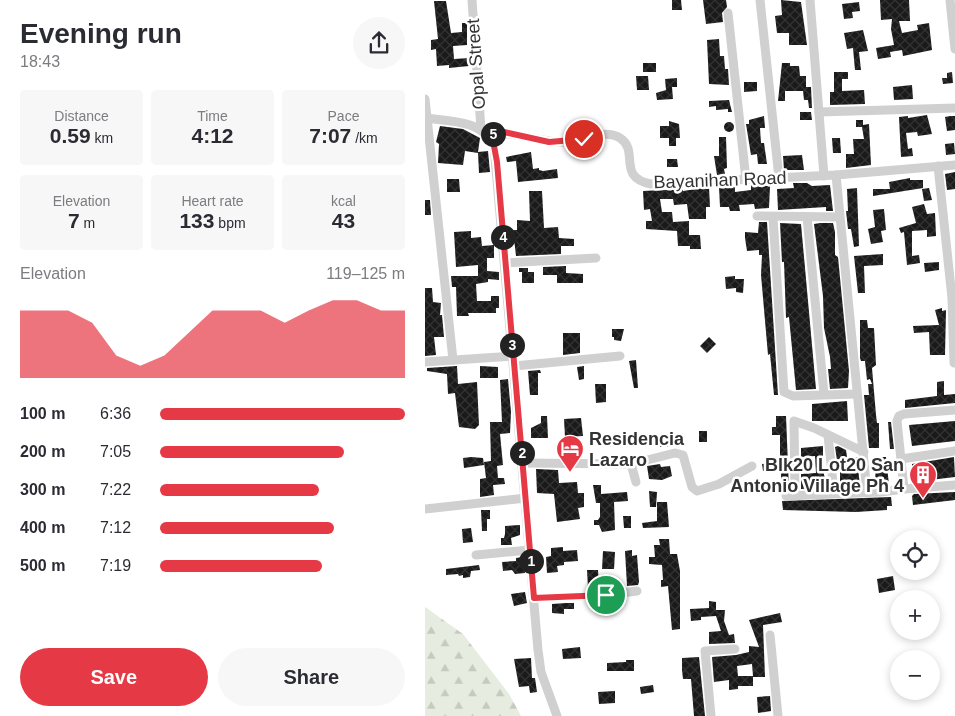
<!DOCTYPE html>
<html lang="en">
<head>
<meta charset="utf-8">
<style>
  :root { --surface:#fff; --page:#f7f7f7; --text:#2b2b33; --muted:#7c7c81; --accent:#e63946 }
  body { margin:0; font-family:Helvetica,sans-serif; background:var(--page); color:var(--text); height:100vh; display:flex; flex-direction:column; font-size:19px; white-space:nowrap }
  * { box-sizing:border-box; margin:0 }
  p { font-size:16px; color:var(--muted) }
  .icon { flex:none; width:28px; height:28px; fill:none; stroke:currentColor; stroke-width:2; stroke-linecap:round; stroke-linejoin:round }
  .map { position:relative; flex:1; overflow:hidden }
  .drawer { display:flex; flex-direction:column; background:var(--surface); width:425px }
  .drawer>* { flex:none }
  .buttons { position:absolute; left:465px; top:530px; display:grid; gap:10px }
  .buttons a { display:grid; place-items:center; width:50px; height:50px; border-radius:50%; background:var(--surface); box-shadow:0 2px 8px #0003; font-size:25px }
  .pin { position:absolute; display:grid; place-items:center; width:42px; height:42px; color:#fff; margin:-21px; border:2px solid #fff; border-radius:50%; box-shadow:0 1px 5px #0007 }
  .km { position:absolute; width:25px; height:25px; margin:-12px; border-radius:50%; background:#222; color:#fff; font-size:14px; line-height:25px; text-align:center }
  .round { display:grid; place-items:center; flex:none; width:52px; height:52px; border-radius:26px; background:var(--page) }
  .overview { display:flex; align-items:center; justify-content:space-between; height:85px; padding:0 20px }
  h1 { font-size:28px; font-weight:700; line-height:38px }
  .figures { display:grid; grid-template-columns:repeat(3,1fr); gap:8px; height:85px; padding:5px 20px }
  .figures div { display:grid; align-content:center; border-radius:5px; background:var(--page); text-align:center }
  .figures b { font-size:21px; font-weight:700 }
  .figures small { font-size:14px; font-weight:400 }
  .figures p { font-size:14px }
  .chart { height:140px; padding:10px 20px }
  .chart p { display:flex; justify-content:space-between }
  .chart svg { width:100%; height:90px; margin-top:5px; fill:var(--accent); opacity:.7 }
  .cta { display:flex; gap:10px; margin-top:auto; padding:10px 20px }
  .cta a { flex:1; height:58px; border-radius:30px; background:var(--accent); color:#fff; font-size:20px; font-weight:700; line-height:58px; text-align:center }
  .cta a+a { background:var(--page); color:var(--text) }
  ul { padding:0 20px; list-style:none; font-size:16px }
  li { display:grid; grid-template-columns:80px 60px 1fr; align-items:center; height:38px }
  li i { height:12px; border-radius:6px; background:var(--accent) }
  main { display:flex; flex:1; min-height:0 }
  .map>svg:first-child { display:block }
  .forest { fill:url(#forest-firs) }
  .building { fill:url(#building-cross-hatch); fill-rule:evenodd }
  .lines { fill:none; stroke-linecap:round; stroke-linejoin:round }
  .minor { stroke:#d0d0d0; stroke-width:9 }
  .route-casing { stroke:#fff; stroke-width:10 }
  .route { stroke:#e63946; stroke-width:6 }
  .labels { text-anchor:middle; stroke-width:5; stroke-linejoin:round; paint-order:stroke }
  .street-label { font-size:18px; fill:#333; stroke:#fff }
  .poi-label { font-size:18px; font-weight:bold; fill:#333; stroke:#fff; text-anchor:start }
</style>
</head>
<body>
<main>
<section class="drawer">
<div class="overview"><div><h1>Evening run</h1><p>18:43</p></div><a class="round"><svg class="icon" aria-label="share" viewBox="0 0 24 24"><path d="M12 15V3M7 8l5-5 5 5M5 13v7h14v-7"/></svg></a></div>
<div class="figures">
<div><p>Distance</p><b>0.59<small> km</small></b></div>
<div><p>Time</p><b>4:12</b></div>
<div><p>Pace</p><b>7:07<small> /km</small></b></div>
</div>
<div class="figures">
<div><p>Elevation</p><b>7<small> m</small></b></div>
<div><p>Heart rate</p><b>133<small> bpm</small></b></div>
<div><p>kcal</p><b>43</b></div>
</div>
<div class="chart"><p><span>Elevation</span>119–125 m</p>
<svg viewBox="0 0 160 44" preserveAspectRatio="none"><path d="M0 44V11L10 11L20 11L30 17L40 33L50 38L60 33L70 22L80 11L90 11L100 11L110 17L120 11L130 6L140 6L150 11L160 11V44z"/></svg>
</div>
<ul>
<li><b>100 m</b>6:36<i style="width:100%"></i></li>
<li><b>200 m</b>7:05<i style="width:75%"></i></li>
<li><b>300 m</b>7:22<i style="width:65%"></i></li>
<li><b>400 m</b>7:12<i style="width:71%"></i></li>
<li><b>500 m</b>7:19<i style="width:66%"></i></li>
</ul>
<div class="cta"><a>Save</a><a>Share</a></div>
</section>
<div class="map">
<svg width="530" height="716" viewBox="0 0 530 716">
  <defs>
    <pattern id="forest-firs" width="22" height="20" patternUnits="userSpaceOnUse" patternTransform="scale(1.25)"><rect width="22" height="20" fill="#e6ecdf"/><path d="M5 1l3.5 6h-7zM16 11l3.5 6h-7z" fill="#c6cbc0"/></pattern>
    <pattern id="building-cross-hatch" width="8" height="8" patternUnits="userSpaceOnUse" patternTransform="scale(1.25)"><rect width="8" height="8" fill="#1a1a1a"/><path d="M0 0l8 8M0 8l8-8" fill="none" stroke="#333"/></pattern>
  </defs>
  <rect width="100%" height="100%" fill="#fff"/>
  <polygon class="forest" points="0,607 38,634 84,694 96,716 0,716"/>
  <g class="building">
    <polygon points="247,0 256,0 257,10 247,10"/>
    <polygon points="278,0 301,0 302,7 297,13 298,22 281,24"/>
    <polygon points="356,0 376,2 382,45 364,45 364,33 352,33 350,16 357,15"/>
    <polygon points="455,0 484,0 485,21 474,21 477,33 493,30 492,25 504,23 507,50 478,56 477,50 465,52 466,57 453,59 451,48 469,45 466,29 467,19 456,20"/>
    <polygon points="9,1 21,1 26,33 37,32 37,23 42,23 42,45 28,46 29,59 44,58 44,66 24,68 24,65 12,66 11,49 6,50 6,40 13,39"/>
    <polygon points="434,2 435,11 427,12 428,18 419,19 417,4"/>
    <polygon points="438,30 443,51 434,52 436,70 430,70 428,48 422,49 419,33"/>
    <polygon points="294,39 295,56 299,56 300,69 303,69 304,85 284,84 282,40"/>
    <rect x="218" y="63" width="13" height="9"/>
    <polygon points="357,63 365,63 365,66 374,66 375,76 381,76 381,87 386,87 387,108 384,108 383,100 379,100 378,91 360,91 360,101 353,101"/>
    <polygon points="409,72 423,72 423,79 417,79 417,91 439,90 440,104 405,105 405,92 409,92"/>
    <polygon points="527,72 528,83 518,84 517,78 522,78 522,73"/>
    <polygon points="211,76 223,76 224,90 212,90"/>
    <polygon points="252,78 252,87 247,87 248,99 232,100 231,93 241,90 240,79"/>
    <polygon points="319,82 332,82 332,91 319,92"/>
    <polygon points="487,85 488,99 469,100 468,87"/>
    <polygon points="304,100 307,112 303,112 303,109 291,110 291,106 284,107 284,101"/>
    <polygon points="375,112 386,112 387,120 375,120"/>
    <polygon points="502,115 507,134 493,136 492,132 481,133 483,149 487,148 488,156 476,157 474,117 483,116 483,118"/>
    <polygon points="339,116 340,128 335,128 336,143 339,143 342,164 333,164 332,154 326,155 321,124 324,124 324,120"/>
    <polygon points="525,116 530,116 530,130 522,131 520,117"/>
    <polygon points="431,120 438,120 438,125 444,124 446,165 421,168 421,154 429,154 428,139 439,139 437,127 431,127"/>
    <polygon points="244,121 254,124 255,138 251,138 251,146 244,146 244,138 235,138 235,126 244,126"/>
    <circle cx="304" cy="127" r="5"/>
    <polygon points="15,126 38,129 55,138 53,152 63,151 65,172 54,173 53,153 40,151 38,165 13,163 14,144 11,142"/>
    <polygon points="294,137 301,137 302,168 299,169 300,174 292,175 289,156 294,156"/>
    <polygon points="407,138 415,138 416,153 408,153"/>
    <polygon points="529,143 530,154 521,155 520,144"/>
    <polygon points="106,152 108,169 114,168 114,170 118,171 132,169 133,178 93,182 91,161 82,162 81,157"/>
    <polygon points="377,155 379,170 359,170 358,156"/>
    <polygon points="242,159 252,159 253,167 242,167"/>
    <polygon points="530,172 530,189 522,190 520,174"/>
    <polygon points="485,178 485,180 498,180 498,188 448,196 448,189 465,189 464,182"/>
    <polygon points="22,179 34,179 35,192 22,192"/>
    <polygon points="368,183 382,183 387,186 405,185 408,211 401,211 401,207 353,210 352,189 369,188"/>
    <polygon points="326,185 345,186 344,208 330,209 329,204 314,205 315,211 305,211 304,207 295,207 294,187 310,186 310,192 326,190"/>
    <polygon points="284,187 285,207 281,207 281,219 264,219 262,204 249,205 248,199 235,199 237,212 247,212 248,222 264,221 264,235 275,235 276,249 265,249 265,246 253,246 252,231 221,229 221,221 227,221 225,209 219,210 218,191 258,189 258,191"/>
    <polygon points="432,188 434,246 429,247 426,229 423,229 421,211 423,211 422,189"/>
    <polygon points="504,188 507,200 499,201 497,189"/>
    <polygon points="104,191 117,191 119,228 133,227 134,238 149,239 149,246 136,246 136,254 91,256 88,230 92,230 92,220 105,221"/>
    <polygon points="0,200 5,200 6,215 0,215"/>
    <polygon points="499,204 502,214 510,213 511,236 502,237 502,230 487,231 487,256 494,255 495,263 482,265 479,232 476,233 474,228 491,223 487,207"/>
    <polygon points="459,209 461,230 456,231 458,242 446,244 443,229 450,227 448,210"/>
    <polygon points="334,222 342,222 353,395 349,395 345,354 343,355 336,275 337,255 334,255 334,250 322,251 320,238 320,232 333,233"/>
    <polygon points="355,223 376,224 391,389 371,390 364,317 361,318 359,262 357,262"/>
    <polygon points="395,223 408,223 410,232 410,255 413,257 424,371 423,388 405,389 403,369 406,369 405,357 399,328 398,296 389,224"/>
    <polygon points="46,231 46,238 56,237 57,246 69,245 69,258 62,258 62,271 74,272 74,280 63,279 63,282 51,284 52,301 66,301 66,296 74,296 74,308 71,308 71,313 43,313 44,316 32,316 31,287 27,287 26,276 53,276 53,265 31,267 29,232"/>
    <polygon points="458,254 458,265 439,266 440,293 433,293 429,256"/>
    <polygon points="514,262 514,270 500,272 499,263"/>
    <polygon points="141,266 141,273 158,274 158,283 132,283 132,275 118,275 118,267"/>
    <polygon points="94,268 103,268 103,272 109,272 109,283 97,283 97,272 94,272"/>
    <polygon points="310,276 310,279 319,279 318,293 311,292 311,288 301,289 300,277"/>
    <polygon points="0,288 7,288 8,302 16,303 15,315 17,315 19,337 9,337 11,355 0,356"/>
    <polygon points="517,308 517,311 521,310 520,355 505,355 504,332 489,333 488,326 514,325 510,310"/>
    <polygon points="435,320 442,320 443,328 449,328 451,365 447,368 451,415 452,423 454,423 454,448 444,448 439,395 444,395 443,384 447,384 445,379 442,380 440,361 436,361 435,358"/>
    <polygon points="187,329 199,329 196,341 189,340 189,337 187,337"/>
    <polygon points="138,333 155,333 155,353 138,355"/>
    <polygon points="284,337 291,344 282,353 275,346"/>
    <polygon points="211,360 213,388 209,388 204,361"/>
    <polygon points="32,366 33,384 52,382 54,425 50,429 34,427 30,393 23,394 22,374 2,371 2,368"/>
    <polygon points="55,366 73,367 73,378 55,378"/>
    <polygon points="159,366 159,379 154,380 152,367"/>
    <polygon points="115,370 116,373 113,373 113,395 105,395 103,371"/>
    <polygon points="83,379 86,412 85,433 75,434 78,465 72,466 73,478 79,478 80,484 68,485 69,495 55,497 55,479 61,478 59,462 66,461 65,422 77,422 75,380"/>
    <polygon points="519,381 519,395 530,394 530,403 480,408 480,400 512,396 512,382"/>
    <polygon points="170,384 181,384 181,402 171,403"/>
    <polygon points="422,401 423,421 387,421 387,404"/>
    <polygon points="116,416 122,416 123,438 106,438 106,428 116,423"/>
    <polygon points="351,416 361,416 364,489 356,489 356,469 338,471 337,464 355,462 355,435 347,435 347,427 351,427"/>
    <polygon points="156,418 158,436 140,437 139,419"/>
    <polygon points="530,421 530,441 487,446 484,425"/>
    <polygon points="463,422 466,422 469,449 465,449"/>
    <rect x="274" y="431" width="8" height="11"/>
    <rect x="235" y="436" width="8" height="11"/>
    <polygon points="398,446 398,470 402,488 376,489 376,474 391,473 390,456 376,457 376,448"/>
    <polygon points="413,446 421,450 422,457 432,457 435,487 415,487 415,466 413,467 410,447"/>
    <polygon points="46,457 58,458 59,465 39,468 38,458"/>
    <polygon points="451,457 461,457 464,485 450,486"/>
    <polygon points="529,457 530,477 488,482 487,464"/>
    <polygon points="235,464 236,467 245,466 247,476 237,480 224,479 222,466"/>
    <polygon points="111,469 133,470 134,483 152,482 153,493 159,493 159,507 153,508 155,519 132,522 129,494 112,493"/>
    <polygon points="168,485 176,485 176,494 202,492 203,501 189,502 190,530 177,532 174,525 169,525 169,520 173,520 175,517 175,503 171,503"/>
    <polygon points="224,491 232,492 231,507 225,507"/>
    <polygon points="530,492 530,500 488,505 487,496 489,494"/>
    <polygon points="466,497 467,506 462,506 462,510 431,512 358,510 357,501"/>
    <polygon points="232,502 242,502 244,527 218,528 217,523 232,521"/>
    <polygon points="56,510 65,510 65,519 62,519 62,531 57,531"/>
    <polygon points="198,516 206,516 206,528 199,528"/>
    <polygon points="95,525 95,535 86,538 87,545 76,545 76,538 79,538 80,534 80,526"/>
    <polygon points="46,528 48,542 38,543 37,529"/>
    <polygon points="234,539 244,539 245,554 252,554 255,571 255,629 247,630 243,586 236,587 236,580 238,580 237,565 224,564 224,557 230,557 229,545 235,545"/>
    <polygon points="138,547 138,551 152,550 153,561 139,562 139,565 132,566 133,572 122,573 121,557 126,556 126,548"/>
    <polygon points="207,550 207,556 212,555 214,582 213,585 202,586 200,551"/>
    <polygon points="178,551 190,552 189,569 177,569"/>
    <polygon points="97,557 100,573 90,574 87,570 78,571 77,562 91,561 91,558"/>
    <polygon points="54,565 55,570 46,571 45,577 38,578 38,575 34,576 33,574 21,575 21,569"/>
    <polygon points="162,570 173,570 174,587 163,588"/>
    <polygon points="468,576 470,590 454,593 452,579"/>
    <polygon points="100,592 102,603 89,606 86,594"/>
    <polygon points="284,601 291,602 291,610 300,610 299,621 304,635 309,634 310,643 284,644 284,632 296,631 291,616 276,617 276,620 266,621 265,609 284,608"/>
    <polygon points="141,603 149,603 149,609 139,609 139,614 127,613 127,604"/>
    <path d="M355,613L357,622L338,625L340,677H328V686H313V689L304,690V680L289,682L287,657L311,655L324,652V646L334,647L324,620ZM327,664L328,676H313L312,666Z"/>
    <polygon points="155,647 156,658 138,659 137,649"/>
    <polygon points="274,657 280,716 269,716 266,679 258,679 257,670 257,658"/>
    <polygon points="106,658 107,678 110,678 112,692 105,693 104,686 94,687 89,659"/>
    <polygon points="201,660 209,660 209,671 182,671 182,663 201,662"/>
    <polygon points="228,685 229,692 216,694 215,687"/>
    <polygon points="190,691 190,703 174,704 173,692"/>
    <polygon points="345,696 346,711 333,713 332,697"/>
  </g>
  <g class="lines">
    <g class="minor">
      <polyline points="47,0 56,129"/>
      <polyline points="335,0 354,178"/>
      <polyline points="385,0 399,176"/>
      <polyline points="525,0 530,49"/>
      <polyline points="303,13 321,180"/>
      <polyline points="0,99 28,360"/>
      <polyline points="394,112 530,108"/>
      <path d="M0,118C24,121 58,120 69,146L113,650L116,672L132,716"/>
      <path d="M63,135C87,129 113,143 139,142C156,141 180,128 195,138C215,151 191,177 226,184L411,175L530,165"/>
      <polyline points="513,166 527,298 529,363"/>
      <polyline points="411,175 442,493"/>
      <polyline points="332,216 414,217"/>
      <polyline points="348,217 359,392 368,396 431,394"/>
      <polyline points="382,217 399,394"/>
      <polyline points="80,263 171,258"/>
      <polyline points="0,362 88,356"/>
      <polyline points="89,366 195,356"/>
      <polyline points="530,410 479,414 474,416 472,421 479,489 530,485"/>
      <polyline points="403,435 409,493"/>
      <polyline points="476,459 530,451"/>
      <polyline points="98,463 206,464"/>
      <polyline points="211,482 206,464 250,453 258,455 267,487 272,491 294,484 327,466"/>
      <polyline points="370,495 369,421 389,428 439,452"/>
      <polyline points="361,496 456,492 479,489"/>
      <polyline points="0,509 101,498"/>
      <polyline points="51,555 105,550"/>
      <polyline points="109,598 181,595 212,591"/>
      <polyline points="345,635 353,716"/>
      <polyline points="286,716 280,651 310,649"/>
    </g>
  </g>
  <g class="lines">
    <defs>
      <polyline id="route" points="159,139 124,142 79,132 63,135 69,146 72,162 109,598 181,595"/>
    </defs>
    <use href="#route" class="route-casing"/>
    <use href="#route" class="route"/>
  </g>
  <defs>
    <symbol id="hotel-pin" viewBox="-11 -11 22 30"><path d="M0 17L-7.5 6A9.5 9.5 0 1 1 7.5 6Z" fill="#e63946" stroke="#fff"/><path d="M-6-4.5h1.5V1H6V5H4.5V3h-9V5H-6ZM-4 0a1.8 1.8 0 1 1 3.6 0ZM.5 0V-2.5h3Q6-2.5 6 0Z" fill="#fff"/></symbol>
    <symbol id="building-pin" viewBox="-11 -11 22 30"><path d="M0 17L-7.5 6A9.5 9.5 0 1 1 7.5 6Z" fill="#e63946" stroke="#fff"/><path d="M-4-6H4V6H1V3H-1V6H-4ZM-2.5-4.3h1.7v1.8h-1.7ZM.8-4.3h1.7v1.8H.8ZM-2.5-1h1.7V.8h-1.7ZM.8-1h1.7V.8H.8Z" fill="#fff"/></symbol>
  </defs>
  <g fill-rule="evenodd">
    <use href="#hotel-pin" x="129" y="433" width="32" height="43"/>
    <use href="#building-pin" x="482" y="459" width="32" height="43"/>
  </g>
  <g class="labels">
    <g class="street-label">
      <text transform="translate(51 64) rotate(-94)" y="6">Opal Street</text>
      <text transform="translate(295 180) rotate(-2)" y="6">Bayanihan Road</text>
    </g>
    <g class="poi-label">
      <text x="164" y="445">Residencia<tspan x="164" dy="21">Lazaro</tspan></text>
      <text x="479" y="471" text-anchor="end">Blk20 Lot20 San<tspan x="479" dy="21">Antonio Village Ph 4</tspan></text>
    </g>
  </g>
</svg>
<div class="buttons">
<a><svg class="icon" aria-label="locate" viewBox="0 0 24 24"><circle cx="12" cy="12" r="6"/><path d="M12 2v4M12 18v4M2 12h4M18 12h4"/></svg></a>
<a>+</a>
<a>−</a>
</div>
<div class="pin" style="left:181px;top:595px;background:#1e9e55"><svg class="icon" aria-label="arrive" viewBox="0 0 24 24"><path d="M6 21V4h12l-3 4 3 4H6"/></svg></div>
<div class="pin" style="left:159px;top:139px;background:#d93025"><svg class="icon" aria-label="check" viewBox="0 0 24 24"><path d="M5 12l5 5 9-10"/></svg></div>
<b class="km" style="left:106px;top:561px">1</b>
<b class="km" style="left:97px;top:453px">2</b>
<b class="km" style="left:87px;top:345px">3</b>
<b class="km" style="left:78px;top:237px">4</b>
<b class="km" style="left:68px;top:134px">5</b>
</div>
</main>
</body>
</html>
